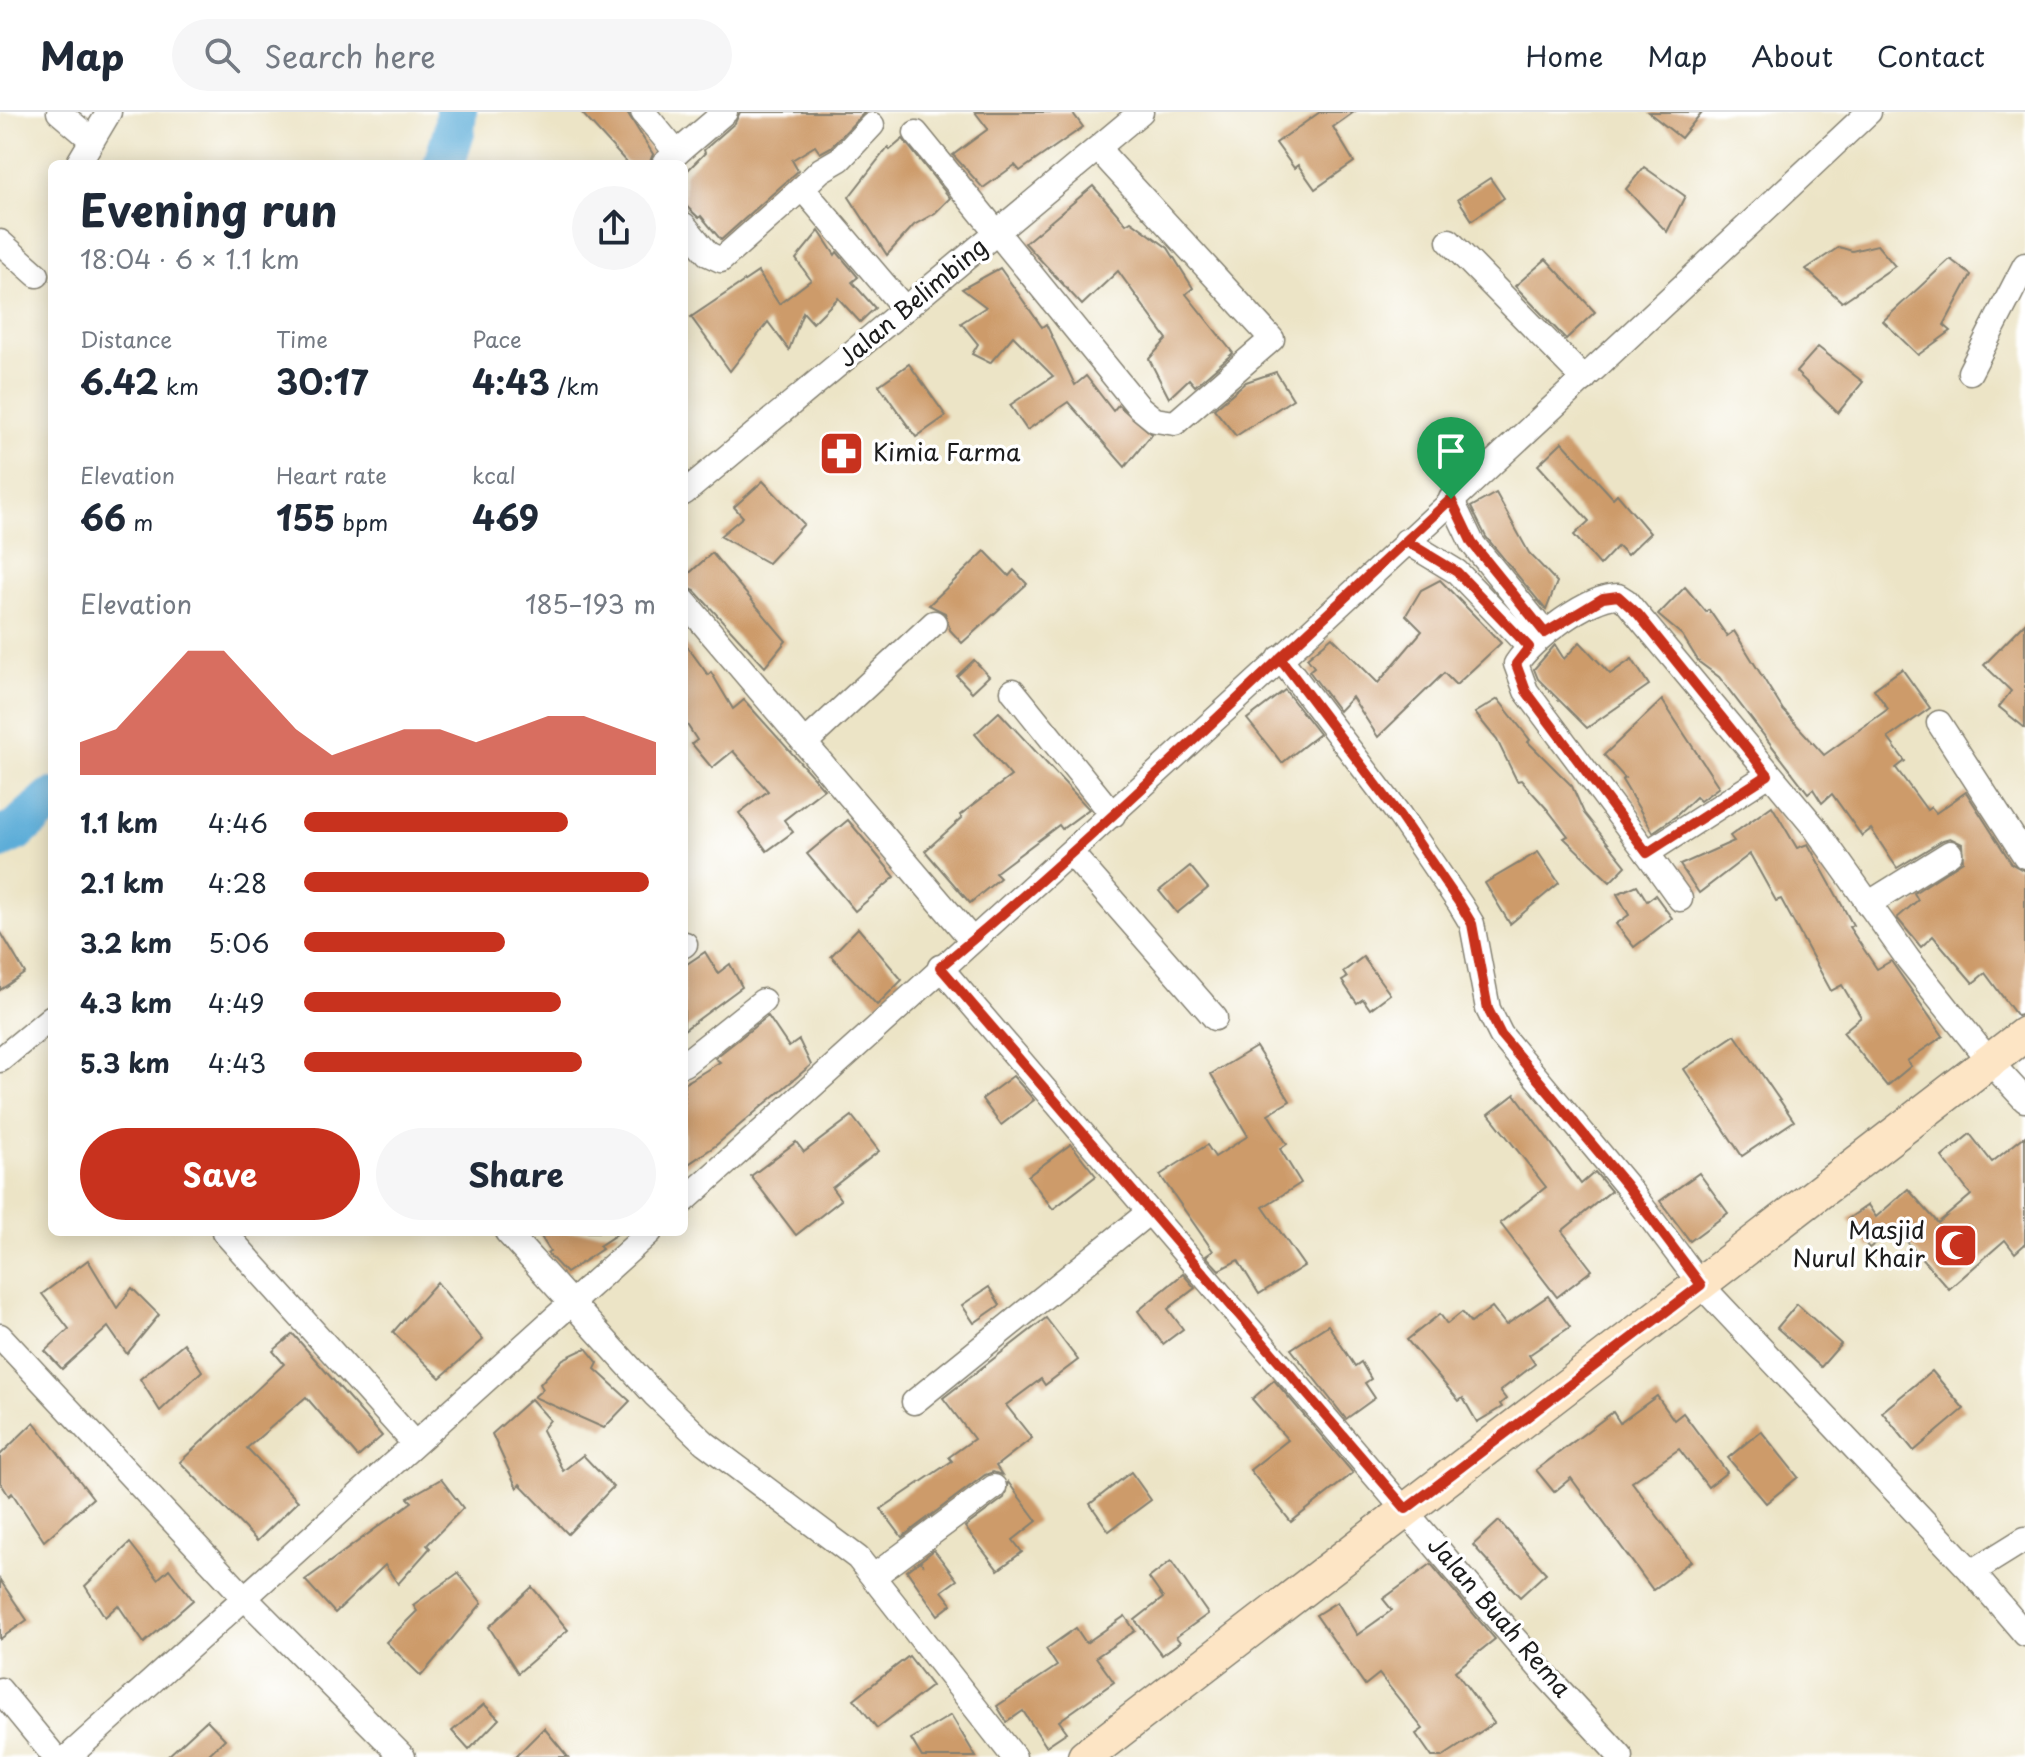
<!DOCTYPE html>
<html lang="en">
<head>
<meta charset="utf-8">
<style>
  :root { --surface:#fff; --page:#f6f6f7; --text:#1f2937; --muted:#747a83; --line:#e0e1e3; --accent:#c8321e }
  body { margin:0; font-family:"Playpen Sans",sans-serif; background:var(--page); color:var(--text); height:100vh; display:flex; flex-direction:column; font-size:30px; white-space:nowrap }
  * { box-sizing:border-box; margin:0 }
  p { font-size:26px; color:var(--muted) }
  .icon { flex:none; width:44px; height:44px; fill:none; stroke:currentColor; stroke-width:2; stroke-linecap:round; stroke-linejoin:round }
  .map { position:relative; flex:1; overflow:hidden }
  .side { position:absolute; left:48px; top:48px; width:640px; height:1076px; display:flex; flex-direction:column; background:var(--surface); border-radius:12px; box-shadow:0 4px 20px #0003 }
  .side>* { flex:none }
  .pin { position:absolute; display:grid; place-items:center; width:68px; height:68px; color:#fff; margin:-82px -34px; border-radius:50% 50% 50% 0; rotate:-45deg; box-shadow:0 0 8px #0007 }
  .pin .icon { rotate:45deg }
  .round { display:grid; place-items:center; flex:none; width:84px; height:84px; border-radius:42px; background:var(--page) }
  .overview { display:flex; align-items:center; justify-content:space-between; height:136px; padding:0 32px }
  h1 { font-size:44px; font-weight:700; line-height:60px }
  .figures { display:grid; grid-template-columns:repeat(3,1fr); gap:12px; height:136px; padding:8px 32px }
  .figures div { display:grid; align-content:center }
  .figures b { font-size:34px; font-weight:700 }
  .figures small { font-size:22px; font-weight:400 }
  .figures p { font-size:22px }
  .chart { height:224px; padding:16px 32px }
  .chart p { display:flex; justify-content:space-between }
  .chart svg { width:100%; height:144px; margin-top:8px; fill:var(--accent); opacity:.7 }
  .button { display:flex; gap:16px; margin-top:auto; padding:16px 32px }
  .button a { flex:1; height:92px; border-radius:48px; background:var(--accent); color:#fff; font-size:32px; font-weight:700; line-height:92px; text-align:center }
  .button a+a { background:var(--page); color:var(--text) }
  ul { padding:0 32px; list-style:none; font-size:26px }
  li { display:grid; grid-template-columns:128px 96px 1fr; align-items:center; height:60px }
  li i { height:20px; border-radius:10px; background:var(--accent) }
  header { display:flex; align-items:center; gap:48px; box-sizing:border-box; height:112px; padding:0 40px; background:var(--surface); border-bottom:2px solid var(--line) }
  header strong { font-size:38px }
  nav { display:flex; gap:44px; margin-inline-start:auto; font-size:28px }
  .search { width:560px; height:72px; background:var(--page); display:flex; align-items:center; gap:20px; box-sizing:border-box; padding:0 28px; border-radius:44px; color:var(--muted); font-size:30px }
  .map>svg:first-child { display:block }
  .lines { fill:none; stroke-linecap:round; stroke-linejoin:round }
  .river { stroke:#5dadd8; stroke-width:42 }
  .building { fill:#cd9b6a }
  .street-casing { stroke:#848071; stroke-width:27 }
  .secondary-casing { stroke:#848071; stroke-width:37 }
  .street { stroke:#fff; stroke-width:24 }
  .secondary { stroke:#fde5c5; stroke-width:34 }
  .route-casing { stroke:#fff; stroke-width:16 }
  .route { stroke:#c8321e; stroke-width:10 }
  .labels { text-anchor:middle; stroke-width:7; stroke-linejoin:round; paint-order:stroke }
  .street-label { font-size:24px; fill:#1c1c1c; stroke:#fff }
  .poi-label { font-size:24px; fill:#1c1c1c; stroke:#fff; text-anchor:start }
</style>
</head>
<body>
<header>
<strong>Map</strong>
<div class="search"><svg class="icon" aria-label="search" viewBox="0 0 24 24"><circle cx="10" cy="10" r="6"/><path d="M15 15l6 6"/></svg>Search here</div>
<nav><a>Home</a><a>Map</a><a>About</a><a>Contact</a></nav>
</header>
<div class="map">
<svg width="2025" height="1645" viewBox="0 0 2025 1645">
  <rect width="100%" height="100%" fill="#fff"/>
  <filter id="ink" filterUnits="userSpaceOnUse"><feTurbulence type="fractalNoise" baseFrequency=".0125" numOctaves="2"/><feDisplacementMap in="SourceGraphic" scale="16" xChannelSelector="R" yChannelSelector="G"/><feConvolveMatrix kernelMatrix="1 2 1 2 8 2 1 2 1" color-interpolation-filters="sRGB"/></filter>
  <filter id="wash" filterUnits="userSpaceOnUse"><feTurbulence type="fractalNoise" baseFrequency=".006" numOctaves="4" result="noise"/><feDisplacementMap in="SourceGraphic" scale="32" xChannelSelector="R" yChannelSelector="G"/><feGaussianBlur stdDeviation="1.8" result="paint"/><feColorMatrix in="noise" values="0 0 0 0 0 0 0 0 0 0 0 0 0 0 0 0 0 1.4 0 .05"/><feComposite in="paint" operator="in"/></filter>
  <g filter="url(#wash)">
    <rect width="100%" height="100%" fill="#ece4c6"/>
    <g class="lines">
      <g class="river">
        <polyline points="444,52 454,20 456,0"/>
        <polyline points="0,726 17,718 52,687"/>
      </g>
    </g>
    <g id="blocks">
      <g class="building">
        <polygon points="581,0 627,0 653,42 649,52 628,52"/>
        <polygon points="740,0 865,0 831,35 820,41 815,34 792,48 798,59 721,128 701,104 699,106 684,92 684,62 705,41 704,38 735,11"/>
        <polygon points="975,0 1072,0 1083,15 1020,59 1015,53 983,76 953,43 988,17"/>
        <polygon points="1320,0 1354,0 1333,15 1354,50 1315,77 1298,53 1294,56 1276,31"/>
        <polygon points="1648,0 1702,0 1681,26"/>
        <polygon points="903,27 950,86 935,101 914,113 887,143 849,85 888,35 890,38"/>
        <polygon points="1644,55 1685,84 1667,120 1626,77"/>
        <polygon points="1490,66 1504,86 1472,108 1458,87"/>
        <polygon points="1093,74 1126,112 1131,109 1168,136 1193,176 1186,182 1233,241 1195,274 1189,267 1169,286 1149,247 1167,227 1118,159 1082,193 1025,131"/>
        <polygon points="819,119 835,143 837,140 858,165 852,170 875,196 860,210 838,186 813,211 803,200 789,238 768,210 730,259 691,205 758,160 779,192 811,168 796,147"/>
        <polygon points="1877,133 1895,154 1842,190 1806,157 1839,135 1852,139"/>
        <polygon points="1546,147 1595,200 1566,227 1515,174"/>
        <polygon points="1950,147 1971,163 1944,213 1951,219 1918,243 1883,209"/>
        <polygon points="1000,156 1042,215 1046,212 1075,273 1086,264 1113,299 1118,293 1152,322 1125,355 1068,290 1027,318 1010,293 1053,264 1013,224 990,251 972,242 978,232 961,211 986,195 962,177"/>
        <polygon points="1818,235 1863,270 1838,301 1796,260"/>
        <polygon points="909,252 946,304 916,325 879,273"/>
        <polygon points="1276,260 1293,287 1236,324 1214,297 1246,270"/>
        <polygon points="1562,330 1613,386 1617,382 1650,421 1627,443 1618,434 1600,453 1574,423 1589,409 1538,353"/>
        <polygon points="763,369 804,412 768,451 720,424 743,405 734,395"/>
        <polygon points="1496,381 1529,441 1557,470 1546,498 1486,425 1471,395"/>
        <polygon points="985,439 1009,464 1014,458 1027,472 962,531 950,518 945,501 929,493"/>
        <polygon points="712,441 786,529 765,555 695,479 684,474 684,466"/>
        <polygon points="1440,468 1501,531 1456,573 1444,561 1378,625 1352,585 1339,599 1309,559 1314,555 1307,546 1332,525 1378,571 1422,519 1406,503 1421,478"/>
        <polygon points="1685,475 1706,500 1709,498 1727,524 1734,519 1783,598 1824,643 1888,597 1874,577 1902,557 1930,596 1888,626 1905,649 1896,656 1927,698 1931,695 1936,701 1966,680 2012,752 2025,759 2025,902 2017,904 1985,861 1973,871 1933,824 1921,835 1897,806 1918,788 1914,781 1963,749 1962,732 1950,726 1943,728 1897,756 1871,717 1862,724 1832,682 1822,691 1813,677 1808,681 1719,565 1699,550 1682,523 1658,503"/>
        <polygon points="2025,511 2025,616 1999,595 2011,579 1984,553"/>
        <polygon points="684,530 708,563 711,560 733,597 744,588 824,677 784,708 793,720 767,739 739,701 768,679 733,639 712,656 692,632 697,628 684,608"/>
        <polygon points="1580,530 1610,562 1632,547 1649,573 1587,616 1538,567 1534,557 1555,533 1564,547"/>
        <polygon points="974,548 989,564 972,580 957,564"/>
        <polygon points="1285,578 1319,622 1282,651 1247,607"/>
        <polygon points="1498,587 1530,628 1528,630 1572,674 1584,701 1626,754 1610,770 1564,726 1568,724 1547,697 1521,668 1517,669 1497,628 1475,601"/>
        <polygon points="1662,588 1719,675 1700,689 1696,685 1676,704 1653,720 1622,668 1625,666 1604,643"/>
        <polygon points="999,600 1089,697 1062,717 1059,713 995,761 1000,766 970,791 925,739 962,706 960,703 1011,664 975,622"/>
        <polygon points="1772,694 1797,736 1808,732 1853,813 1849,815 1877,857 1891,849 1943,924 1907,949 1911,954 1887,974 1843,920 1861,905 1842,873 1831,879 1781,787 1776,789 1750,742 1699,781 1680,753 1734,729 1730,724"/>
        <polygon points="848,708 895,765 855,799 807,742"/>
        <polygon points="1538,740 1559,771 1510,812 1485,771"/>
        <polygon points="1190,754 1208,776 1177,801 1159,779"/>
        <polygon points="1637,773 1647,789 1655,783 1672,806 1634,835 1616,812 1629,803 1617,782"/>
        <polygon points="858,816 902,868 877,893 831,844"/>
        <polygon points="0,819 25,861 0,878"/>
        <polygon points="705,840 718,861 730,852 742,875 684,918 684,854"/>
        <polygon points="1363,845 1390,882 1370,897 1363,887 1357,891 1342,869 1347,866 1343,860"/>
        <polygon points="768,904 789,935 799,928 811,953 715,1034 684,1055 684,972 720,950 715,946"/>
        <polygon points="1735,923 1794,1009 1742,1044 1684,957"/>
        <polygon points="1256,935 1290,989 1268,1002 1287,1032 1280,1037 1301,1071 1263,1095 1304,1154 1259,1182 1238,1148 1219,1158 1206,1144 1213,1139 1160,1063 1207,1033 1215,1045 1248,1024 1211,962"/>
        <polygon points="1013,964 1034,988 1001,1013 982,987"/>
        <polygon points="1515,982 1581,1072 1595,1060 1611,1079 1562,1119 1592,1158 1557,1185 1500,1111 1546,1075 1489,1002"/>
        <polygon points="852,1004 879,1039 832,1076 841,1088 796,1123 751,1064 796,1030 804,1040"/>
        <polygon points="1970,1022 1992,1050 2025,1024 2025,1132 2015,1141 2005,1128 1949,1177 1896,1117 1869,1136 1848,1107 1868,1093 1876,1105 1908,1077 1938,1111 1971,1083 1942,1045"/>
        <polygon points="1071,1032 1096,1064 1053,1097 1028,1064"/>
        <polygon points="1699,1061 1728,1101 1690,1129 1660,1089"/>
        <polygon points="538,1120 620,1120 599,1134 602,1137 566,1161 547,1141 550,1139"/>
        <polygon points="88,1148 117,1196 132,1176 159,1203 127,1242 108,1215 62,1257 45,1239 69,1217 42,1182"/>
        <polygon points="1183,1162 1195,1176 1168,1197 1183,1217 1163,1232 1138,1199"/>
        <polygon points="437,1170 483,1228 440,1266 393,1220"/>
        <polygon points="989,1175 1000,1193 974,1211 962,1193"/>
        <polygon points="1548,1184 1570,1215 1529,1243 1535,1252 1500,1279 1506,1287 1500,1292 1502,1295 1477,1310 1463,1286 1459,1289 1407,1228 1440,1202 1447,1212 1462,1200 1471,1211 1492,1195 1506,1213"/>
        <polygon points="1797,1192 1841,1232 1821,1255 1777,1216"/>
        <polygon points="1046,1206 1078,1248 1045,1273 1041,1267 1006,1293 1032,1326 996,1354 1002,1363 993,1360 985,1363 902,1425 881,1397 952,1349 949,1345 974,1327 943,1286"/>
        <polygon points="1328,1213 1355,1254 1361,1250 1371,1267 1365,1271 1375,1286 1346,1307 1291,1237"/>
        <polygon points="293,1222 382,1324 358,1345 306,1285 247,1336 298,1389 257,1429 180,1350 284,1252 273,1239"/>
        <polygon points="184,1231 202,1259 160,1299 140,1267"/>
        <polygon points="586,1236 598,1251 595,1257 630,1289 604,1316 534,1285 543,1277 540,1272 563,1247"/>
        <polygon points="1932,1259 1964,1297 1914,1339 1882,1300"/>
        <polygon points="1274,1268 1353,1361 1291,1410 1250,1358 1288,1328 1252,1287"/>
        <polygon points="1657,1284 1674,1308 1683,1301 1727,1360 1708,1375 1679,1337 1632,1370 1691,1449 1653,1478 1571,1366 1554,1380 1536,1358 1613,1300 1620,1311"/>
        <polygon points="531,1287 550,1308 542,1318 563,1359 583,1343 613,1375 568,1422 520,1372 517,1376 492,1322"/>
        <polygon points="34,1310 93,1386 44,1429 12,1381 9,1384 0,1370 0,1343"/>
        <polygon points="1761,1319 1798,1365 1766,1391 1728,1346"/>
        <polygon points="1131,1360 1151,1388 1109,1419 1090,1392"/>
        <polygon points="441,1367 463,1396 427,1433 430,1436 398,1472 385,1453 335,1501 305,1468 412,1390 408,1386"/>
        <polygon points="1008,1370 1037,1409 1013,1428 1022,1440 998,1458 965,1415 1004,1386"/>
        <polygon points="1499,1409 1546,1461 1520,1485 1473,1433"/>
        <polygon points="130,1431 158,1467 169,1457 193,1488 144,1531 118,1493 105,1505 85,1474"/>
        <polygon points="934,1438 957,1468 942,1479 952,1492 938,1503 907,1459 920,1449 924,1454 920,1449"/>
        <polygon points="1171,1449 1208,1502 1176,1525 1180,1530 1162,1543 1135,1508 1163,1486 1149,1466"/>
        <polygon points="1431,1452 1495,1527 1455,1559 1494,1611 1442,1645 1432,1645 1416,1622 1423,1617 1379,1562 1365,1573 1316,1503 1337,1490 1357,1523 1392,1498 1383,1487"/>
        <polygon points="458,1461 482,1491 421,1564 386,1530 417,1499 413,1493"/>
        <polygon points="0,1468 27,1508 0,1527"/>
        <polygon points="532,1475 568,1518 518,1561 489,1515"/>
        <polygon points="1125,1504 1135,1519 1096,1545 1114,1570 1059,1609 1067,1620 1046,1634 1023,1599 1007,1610 997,1594 1057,1554 1046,1537 1076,1516 1086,1531"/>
        <polygon points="909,1544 932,1574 877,1616 854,1587"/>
        <polygon points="484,1592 499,1607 469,1638 452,1619"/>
        <polygon points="951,1603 976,1645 922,1645 911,1627"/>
        <polygon points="207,1608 225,1627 206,1645 167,1645"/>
        <polygon points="544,1616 568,1645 515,1645"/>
      </g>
    </g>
  </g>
  <g filter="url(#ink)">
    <use href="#blocks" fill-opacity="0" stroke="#848071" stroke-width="2"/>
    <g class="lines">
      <defs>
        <g id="street">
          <polyline points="59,0 92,28"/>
          <polyline points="643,0 677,41 664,52"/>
          <polyline points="916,21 1139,295 1155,308 1175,311 1272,227 1099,38"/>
          <polyline points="677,41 725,0"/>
          <polyline points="78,52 109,0"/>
          <polyline points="802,76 821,58 840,47 872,13"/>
          <polyline points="684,113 708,142 721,148 802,76 905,197"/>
          <polyline points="1449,129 1584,267"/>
          <polyline points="0,130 37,163"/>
          <polyline points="1970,260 2025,153"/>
          <polyline points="684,381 1141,0"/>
          <polyline points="1451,387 1472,431 1545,521"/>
          <polyline points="1406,429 1457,460 1529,535"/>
          <polyline points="684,489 972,828"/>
          <polyline points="1280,546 1400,704 1460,792 1472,812 1488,897 1501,923 1626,1073 1701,1173 1972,1460 2025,1522"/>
          <polyline points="1013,579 1113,703"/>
          <polyline points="1939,611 2025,744"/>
          <polyline points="806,630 934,511"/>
          <path d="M1768,663L1647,741L1526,579L1516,552C1532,527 1589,484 1618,484L1626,489L1815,716L1908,847L1990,950L2025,988"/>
          <polyline points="1071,741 1215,906"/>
          <polyline points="1647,741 1680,787"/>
          <polyline points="1868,792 1950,741"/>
          <polyline points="684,833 685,832"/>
          <polyline points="940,855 1543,1560 1621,1645"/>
          <polyline points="0,948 52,905"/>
          <polyline points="684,952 763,889"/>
          <path d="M684,1089C1084,731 1478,367 1869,0"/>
          <polyline points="224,1120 414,1331"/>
          <polyline points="507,1120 654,1282 705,1331 858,1446 1014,1645"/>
          <polyline points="0,1224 245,1486 403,1645"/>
          <polyline points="914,1290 1149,1100"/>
          <polyline points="1972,1460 2025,1427"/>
          <polyline points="874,1464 994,1375"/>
          <polyline points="0,1578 55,1645"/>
          <polyline points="68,1645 650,1120"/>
        </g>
        <polyline id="secondary" points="1085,1645 2025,922"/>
      </defs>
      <use href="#street" class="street-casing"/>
      <use href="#secondary" class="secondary-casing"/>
      <use href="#street" class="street"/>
      <use href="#secondary" class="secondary"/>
    </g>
  </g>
  <g class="lines" filter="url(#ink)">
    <defs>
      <path id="route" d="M1451,387L1280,546L1400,704L1460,792L1472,812L1488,897L1501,923L1626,1073L1701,1173L1406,1397L940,855C1102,721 1251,571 1406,429L1457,460L1529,535L1516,552L1526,579L1647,741L1768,663L1638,502L1618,484L1603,486L1545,521L1472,431L1451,387"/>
    </defs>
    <use href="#route" class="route-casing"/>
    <use href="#route" class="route"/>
  </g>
  <defs>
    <symbol id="pharmacy-square" viewBox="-11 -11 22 22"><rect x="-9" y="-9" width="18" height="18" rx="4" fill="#c8321e" stroke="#fff"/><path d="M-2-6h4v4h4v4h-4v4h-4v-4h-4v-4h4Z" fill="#fff"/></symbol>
    <symbol id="mosque-square" viewBox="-11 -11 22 22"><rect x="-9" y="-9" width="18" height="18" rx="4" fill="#c8321e" stroke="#fff"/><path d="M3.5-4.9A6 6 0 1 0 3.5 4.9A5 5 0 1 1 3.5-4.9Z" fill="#fff"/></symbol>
  </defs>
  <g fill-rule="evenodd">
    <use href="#pharmacy-square" x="816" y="316" width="51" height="51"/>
    <use href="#mosque-square" x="1930" y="1108" width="51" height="51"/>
  </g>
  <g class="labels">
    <g class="street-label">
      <text transform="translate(913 191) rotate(-40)" y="8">Jalan Belimbing</text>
      <text transform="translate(1499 1505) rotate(49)" y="8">Jalan Buah Rema</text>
    </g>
    <g class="poi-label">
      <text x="873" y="349">Kimia Farma</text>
      <text x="1925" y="1127" text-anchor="end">Masjid<tspan x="1925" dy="28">Nurul Khair</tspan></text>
    </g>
  </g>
</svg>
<div class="pin" style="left:1451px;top:387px;background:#1e9e55"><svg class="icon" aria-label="arrive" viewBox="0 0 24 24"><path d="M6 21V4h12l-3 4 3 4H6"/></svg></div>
<section class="side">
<div class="overview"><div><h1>Evening run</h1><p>18:04 · 6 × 1.1 km</p></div><a class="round"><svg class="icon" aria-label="share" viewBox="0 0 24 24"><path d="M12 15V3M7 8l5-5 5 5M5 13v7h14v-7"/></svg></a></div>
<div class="figures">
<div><p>Distance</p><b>6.42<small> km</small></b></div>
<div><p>Time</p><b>30:17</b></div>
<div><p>Pace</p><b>4:43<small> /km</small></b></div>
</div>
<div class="figures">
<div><p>Elevation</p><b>66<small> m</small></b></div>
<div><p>Heart rate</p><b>155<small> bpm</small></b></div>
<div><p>kcal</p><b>469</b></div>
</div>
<div class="chart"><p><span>Elevation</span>185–193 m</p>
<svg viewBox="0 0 160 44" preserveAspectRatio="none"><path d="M0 44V34L10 30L20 18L30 6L40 6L50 18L60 30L70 38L80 34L90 30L100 30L110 34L120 30L130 26L140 26L150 30L160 34V44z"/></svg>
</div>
<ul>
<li><b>1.1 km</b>4:46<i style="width:75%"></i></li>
<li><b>2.1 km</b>4:28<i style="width:98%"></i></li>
<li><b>3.2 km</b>5:06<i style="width:57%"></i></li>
<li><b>4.3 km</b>4:49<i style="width:73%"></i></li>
<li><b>5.3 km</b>4:43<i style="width:79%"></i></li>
</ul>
<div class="button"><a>Save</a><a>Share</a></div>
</section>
</div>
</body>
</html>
